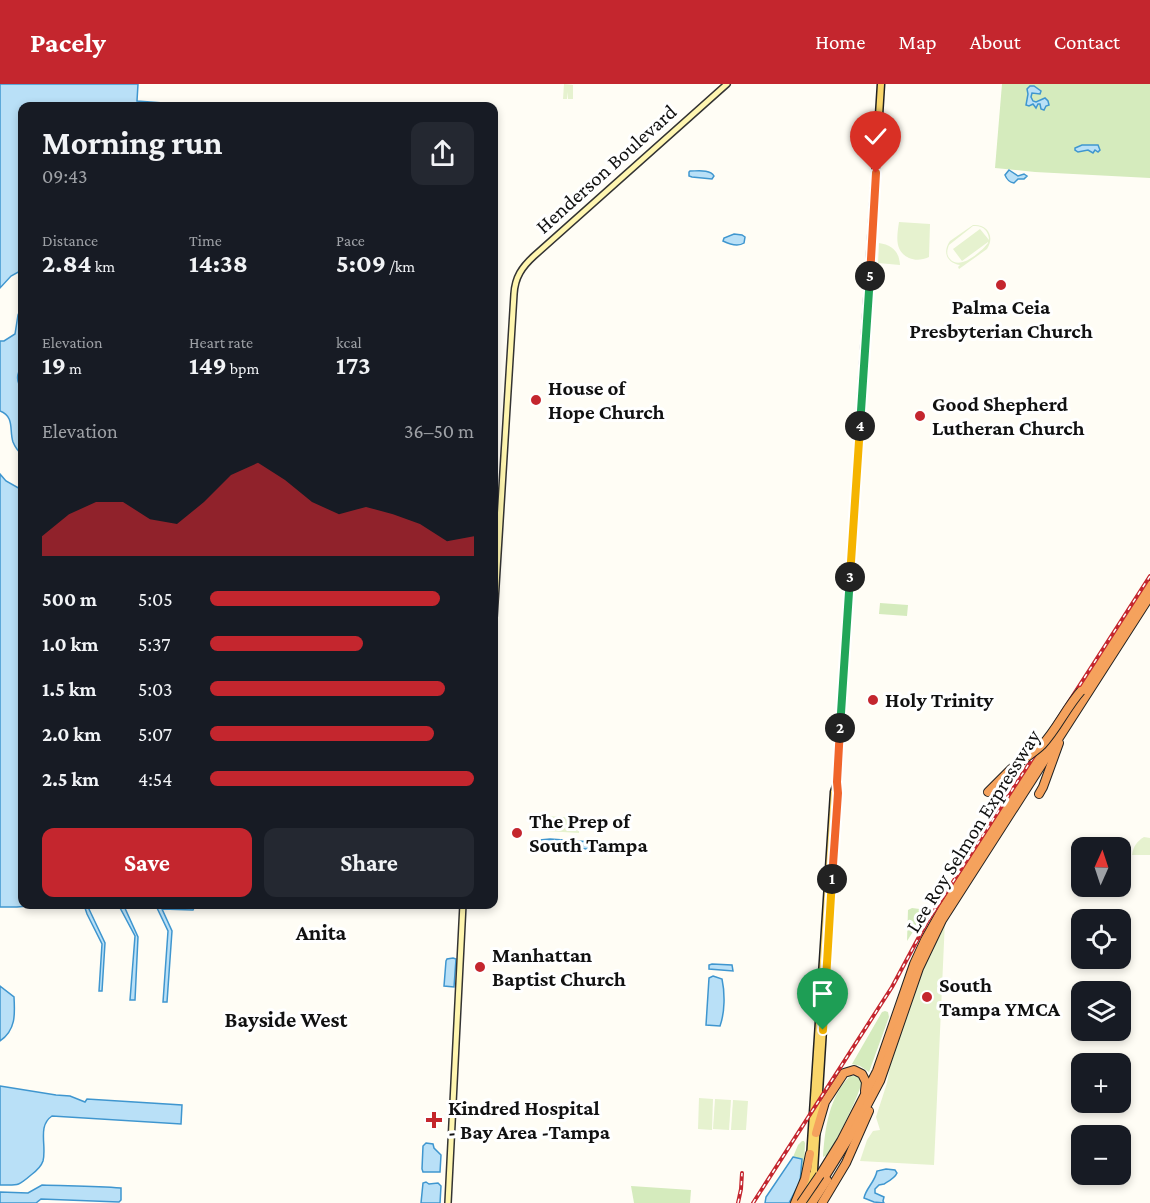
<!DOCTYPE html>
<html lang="en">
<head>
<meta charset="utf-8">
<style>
  :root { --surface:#171b24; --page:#242831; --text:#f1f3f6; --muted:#9ea1a6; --accent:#c4262e }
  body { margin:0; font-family:"Crimson Pro",serif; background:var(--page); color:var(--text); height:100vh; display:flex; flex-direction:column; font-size:22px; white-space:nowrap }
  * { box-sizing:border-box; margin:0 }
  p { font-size:20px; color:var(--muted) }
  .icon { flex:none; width:33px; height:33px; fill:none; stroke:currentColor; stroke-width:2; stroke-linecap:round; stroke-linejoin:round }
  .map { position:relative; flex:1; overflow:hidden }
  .drawer { position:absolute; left:18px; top:18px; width:480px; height:807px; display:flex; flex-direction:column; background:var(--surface); border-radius:12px; box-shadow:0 3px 9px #0003 }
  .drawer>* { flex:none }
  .needle { width:39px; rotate:3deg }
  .tools { position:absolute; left:1071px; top:753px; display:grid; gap:12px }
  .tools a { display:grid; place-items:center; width:60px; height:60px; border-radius:12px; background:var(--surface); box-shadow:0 3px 9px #0003; font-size:30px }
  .pin { position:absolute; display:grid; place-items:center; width:51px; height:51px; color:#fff; margin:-62px -26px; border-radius:50% 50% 50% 0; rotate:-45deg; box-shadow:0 0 6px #0007 }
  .pin .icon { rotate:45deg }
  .km { position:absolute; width:30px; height:30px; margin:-15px; border-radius:50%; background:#222; color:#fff; font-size:16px; line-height:30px; text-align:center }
  .round { display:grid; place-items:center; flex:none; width:63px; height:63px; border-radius:12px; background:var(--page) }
  .headline { display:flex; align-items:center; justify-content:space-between; height:102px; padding:0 24px }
  h1 { font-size:33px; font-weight:700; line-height:45px }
  .stats { display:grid; grid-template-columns:repeat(3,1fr); gap:9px; height:102px; padding:6px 24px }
  .stats div { display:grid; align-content:center }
  .stats b { font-size:26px; font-weight:700 }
  .stats small { font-size:16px; font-weight:400 }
  .stats p { font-size:16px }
  .chart { height:168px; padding:12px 24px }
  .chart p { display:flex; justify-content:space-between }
  .chart svg { width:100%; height:108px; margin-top:6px; fill:var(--accent); opacity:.7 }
  .primary-button { display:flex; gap:12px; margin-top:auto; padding:12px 24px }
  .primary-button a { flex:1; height:69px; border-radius:12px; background:var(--accent); color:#fff; font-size:24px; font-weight:700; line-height:69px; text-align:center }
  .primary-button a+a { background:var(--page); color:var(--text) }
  ul { padding:0 24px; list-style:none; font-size:20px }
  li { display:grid; grid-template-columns:96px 72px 1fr; align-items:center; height:45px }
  li i { height:15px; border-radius:8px; background:var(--accent) }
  header { display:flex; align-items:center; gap:36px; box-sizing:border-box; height:84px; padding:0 30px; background:var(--accent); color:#fff }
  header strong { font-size:28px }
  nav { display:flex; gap:33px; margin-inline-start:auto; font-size:21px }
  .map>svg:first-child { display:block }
  .green { fill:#d5ebbd }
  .pitch { fill:#e6f2cf; fill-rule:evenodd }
  .water { fill:#b9e0f7; stroke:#3f96cf; stroke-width:1.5 }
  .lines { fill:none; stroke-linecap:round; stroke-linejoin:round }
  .secondary-casing { stroke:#333; stroke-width:8 }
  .primary-casing { stroke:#222; stroke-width:9 }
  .highway-casing { stroke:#222; stroke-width:10 }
  .secondary { stroke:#fff6b0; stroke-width:5 }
  .primary { stroke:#f9d66b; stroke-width:6 }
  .highway { stroke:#f5a25d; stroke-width:8 }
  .rail-casing { stroke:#c4262e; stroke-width:4 }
  .rail { stroke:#fff; stroke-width:1.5; stroke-dasharray:4.5; stroke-linecap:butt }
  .highway-bridge-casing { stroke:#222; stroke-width:10; stroke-linecap:butt }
  .highway-bridge { stroke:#f5a25d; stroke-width:8 }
  .split-1-casing { stroke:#fff; stroke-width:12 }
  .split-2-casing { stroke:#fff; stroke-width:12 }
  .split-3-casing { stroke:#fff; stroke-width:12 }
  .split-4-casing { stroke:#fff; stroke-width:12 }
  .split-5-casing { stroke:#fff; stroke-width:12 }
  .split-6-casing { stroke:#fff; stroke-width:12 }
  .split-1 { stroke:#f5b400; stroke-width:8 }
  .split-2 { stroke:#f0652b; stroke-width:8 }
  .split-3 { stroke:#22a559; stroke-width:8 }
  .split-4 { stroke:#f5b400; stroke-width:8 }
  .split-5 { stroke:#22a559; stroke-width:8 }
  .split-6 { stroke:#f0652b; stroke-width:8 }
  .poi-dot { fill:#c4262e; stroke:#fff; stroke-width:2 }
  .labels { text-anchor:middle; stroke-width:6; stroke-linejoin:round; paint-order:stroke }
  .street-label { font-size:21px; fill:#111; stroke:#fff }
  .poi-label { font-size:21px; font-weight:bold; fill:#111; stroke:#fff; text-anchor:start }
  .neighbourhood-label { font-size:22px; font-weight:bold; fill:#111; stroke:#fff }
</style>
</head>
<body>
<header>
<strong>Pacely</strong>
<nav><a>Home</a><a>Map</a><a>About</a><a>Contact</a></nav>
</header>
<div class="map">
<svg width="1150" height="1119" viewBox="0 0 1150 1119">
  <rect width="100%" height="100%" fill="#fffdf5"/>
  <g class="green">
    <polygon points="1002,0 1150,0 1150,94 1035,88 995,84"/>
    <polygon points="880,519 908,521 907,532 879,530"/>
    <polygon points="912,824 927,826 907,857 908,826"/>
    <polygon points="885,927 888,928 889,933 869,988 860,982 852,980 882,928"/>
    <path d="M850,992C855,992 859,992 861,998C863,1005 833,1064 827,1071C826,1072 824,1072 823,1073C825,1044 829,1013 850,992Z"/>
    <path d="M802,1057H804L805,1059C804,1080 806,1105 789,1119L800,1098L802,1075L793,1073L798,1061Z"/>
    <polygon points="631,1102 691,1106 690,1119 634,1119"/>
  </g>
  <g class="pitch">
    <polygon points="564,0 573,1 573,15 568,15 568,8 567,15 563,15"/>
    <path d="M899,138L930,140L929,173C922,176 916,177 909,174C894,167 897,152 899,138Z"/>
    <path d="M973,141C988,140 995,153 987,165L959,185L958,183L960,181C947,179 942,168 950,157ZM973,142C983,141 989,147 989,156L980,145L953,165L962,177L988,158V159C982,167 960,187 950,175C946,171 947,166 949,161Z"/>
    <path d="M879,159C892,161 899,167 900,181L878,179Z"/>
    <polygon points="547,732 579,734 579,749 546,747"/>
    <path d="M1144,753L1150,754V771H1132C1133,763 1137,757 1144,753Z"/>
    <polygon points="945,836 934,1081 860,1077 867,1056 873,1047 880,1046 876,1033 887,999 890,982 929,866"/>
    <polygon points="699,1014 713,1015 712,1046 698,1045"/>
    <polygon points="715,1015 731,1016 729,1046 713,1045"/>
    <polygon points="733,1016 748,1017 746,1046 731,1046"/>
  </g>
  <g class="water">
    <polygon points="0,0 138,0 137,17 204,22 22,22 22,186 11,192 0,204"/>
    <polygon points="1030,2 1034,2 1041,7 1040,10 1032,9 1031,13 1033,17 1036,18 1045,14 1048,17 1049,21 1046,22 1044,26 1041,25 1040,20 1038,20 1036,24 1033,20 1029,22 1026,21 1028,10 1027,5"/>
    <polygon points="1082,61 1098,61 1100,66 1098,68 1095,66 1093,69 1088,66 1078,68 1075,66 1075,64"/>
    <path d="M1009,86L1018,92L1024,90L1027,92L1024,95H1018L1014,99C1009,98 1007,96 1005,91Z"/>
    <path d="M690,87C698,87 710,85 714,92L712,95L692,93L689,92V88Z"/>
    <path d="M734,150L742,151L745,153L744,159C738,163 729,160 723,157L724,154Z"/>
    <path d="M22,222V283C16,290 16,297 22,305V371C19,368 15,363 13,358C9,346 15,333 0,327V257H4L15,250L18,231Z"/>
    <polygon points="0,390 6,397 22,406 22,820 40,821 17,823 0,823"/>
    <path d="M550,755L592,758L595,761L594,763L591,765C579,764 549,767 540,760V756Z"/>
    <polygon points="71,821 90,821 88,823 105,859 102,907 99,907 102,860 87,830 84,821"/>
    <polygon points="184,821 195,822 193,826 162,825 172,847 167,918 163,918 168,847 157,824 124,822 138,853 135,916 130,916 135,852 119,822 93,821"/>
    <polygon points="453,874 456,875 454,903 444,902 446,877 447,875"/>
    <polygon points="712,880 732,881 733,887 709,885 709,881"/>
    <path d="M713,892L722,895C725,909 725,928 720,942L706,941L709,894Z"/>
    <path d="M0,902L14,913C15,930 16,946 0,957Z"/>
    <path d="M0,1002L56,1011L70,1012L85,1018L87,1015L182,1021L181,1040L52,1032C37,1042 47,1062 43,1077C41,1083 35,1088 31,1091C17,1103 18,1101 0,1101Z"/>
    <polygon points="426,1059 433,1060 434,1064 441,1071 440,1088 423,1088 422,1085 423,1062"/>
    <polygon points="793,1073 802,1075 800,1098 789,1119 765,1119 766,1113"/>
    <path d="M886,1085L895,1086L897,1089C895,1094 889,1097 884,1100L879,1101L875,1105V1109L884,1113L883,1117L884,1119L874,1118L864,1114C866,1104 875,1098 877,1087Z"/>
    <polygon points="426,1098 429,1100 438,1099 441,1102 440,1119 421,1119 423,1099"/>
    <path d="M42,1101C68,1102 94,1102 121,1104V1116L119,1118L41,1115L36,1119H0V1108L28,1109Z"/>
  </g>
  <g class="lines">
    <defs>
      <g id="secondary">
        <path d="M494,534L514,210C515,193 522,183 534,172L727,0"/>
        <polyline points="448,1119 463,820"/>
      </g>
      <g id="primary">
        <polyline points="810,1075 834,708 836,702"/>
        <polyline points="812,1118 838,709 837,698 839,662 881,0"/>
        <polyline points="807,1119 809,1091"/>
      </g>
      <g id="highway">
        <polyline points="1079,611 1150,501"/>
        <polyline points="988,708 1011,685 1023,676"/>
        <polyline points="1039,710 1043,703 1059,659"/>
        <polyline points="816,1049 825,1018 844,989 854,986 862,990 866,998 865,1007"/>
        <polyline points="820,1091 841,1057 877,987 914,880 925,856 943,824 1053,651"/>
        <polyline points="821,1099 854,1046 880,997 919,884 942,836 1150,512"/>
        <polyline points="795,1119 805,1095 810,1070"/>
        <polyline points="812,1119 827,1096"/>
        <polyline points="822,1119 846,1079 869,1027"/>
      </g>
    </defs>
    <use href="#secondary" class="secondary-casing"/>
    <use href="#primary" class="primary-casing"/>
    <use href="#highway" class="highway-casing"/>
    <use href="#secondary" class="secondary"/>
    <use href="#primary" class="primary"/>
    <use href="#highway" class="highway"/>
    <defs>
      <g id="rail">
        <polyline points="738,1119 741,1105 742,1089"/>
        <polyline points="753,1119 892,903 927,838 940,818 1150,492"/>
      </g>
    </defs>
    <use href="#rail" class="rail-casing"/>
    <use href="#rail" class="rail"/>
    <defs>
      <g id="highway-bridge">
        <path d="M1023,676C1029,671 1036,667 1042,661C1057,645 1066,624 1081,607"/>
        <polyline points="801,1119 820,1091"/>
      </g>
    </defs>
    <use href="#highway-bridge" class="highway-bridge-casing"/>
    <use href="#highway-bridge" class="highway-bridge"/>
  </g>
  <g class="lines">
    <defs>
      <polyline id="split-1" points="823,946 832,795"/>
      <polyline id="split-2" points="832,795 838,709 837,698 840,644"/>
      <polyline id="split-3" points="840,644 850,493"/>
      <polyline id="split-4" points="850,493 860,342"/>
      <polyline id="split-5" points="860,342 870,192"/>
      <polyline id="split-6" points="870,192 876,89"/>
    </defs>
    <use href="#split-1" class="split-1-casing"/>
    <use href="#split-2" class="split-2-casing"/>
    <use href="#split-3" class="split-3-casing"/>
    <use href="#split-4" class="split-4-casing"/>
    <use href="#split-5" class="split-5-casing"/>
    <use href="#split-6" class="split-6-casing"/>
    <use href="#split-1" class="split-1"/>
    <use href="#split-2" class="split-2"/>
    <use href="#split-3" class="split-3"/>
    <use href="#split-4" class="split-4"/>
    <use href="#split-5" class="split-5"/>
    <use href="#split-6" class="split-6"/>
  </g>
  <g class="poi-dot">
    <circle cx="1001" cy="201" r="6"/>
    <circle cx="536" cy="316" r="6"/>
    <circle cx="920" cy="332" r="6"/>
    <circle cx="873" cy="616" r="6"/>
    <circle cx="517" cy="749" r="6"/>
    <circle cx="480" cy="883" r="6"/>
    <circle cx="927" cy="913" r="6"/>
    <path d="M431 1027h6v6h6v6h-6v6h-6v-6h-6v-6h6z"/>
  </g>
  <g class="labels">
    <g class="street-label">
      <text transform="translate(606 85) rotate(-42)" y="7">Henderson Boulevard</text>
      <text transform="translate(973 747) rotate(-58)" y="7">Lee Roy Selmon Expressway</text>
    </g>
    <g class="poi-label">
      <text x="1001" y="230" text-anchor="middle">Palma Ceia<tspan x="1001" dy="24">Presbyterian Church</tspan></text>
      <text x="548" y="311">House of<tspan x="548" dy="24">Hope Church</tspan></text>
      <text x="932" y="327">Good Shepherd<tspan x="932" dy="24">Lutheran Church</tspan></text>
      <text x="885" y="623">Holy Trinity</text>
      <text x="529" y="744">The Prep of<tspan x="529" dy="24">South Tampa</tspan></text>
      <text x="492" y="878">Manhattan<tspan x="492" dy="24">Baptist Church</tspan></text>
      <text x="939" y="908">South<tspan x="939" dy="24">Tampa YMCA</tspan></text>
      <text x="448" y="1031">Kindred Hospital<tspan x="448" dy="24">- Bay Area -Tampa</tspan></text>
    </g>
    <g class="neighbourhood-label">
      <text x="321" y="856">Anita</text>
      <text x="286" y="943">Bayside West</text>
    </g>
  </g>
</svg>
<div class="tools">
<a><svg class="needle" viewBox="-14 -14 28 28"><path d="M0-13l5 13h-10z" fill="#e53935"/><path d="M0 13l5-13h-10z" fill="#9ea1a6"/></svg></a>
<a><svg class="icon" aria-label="locate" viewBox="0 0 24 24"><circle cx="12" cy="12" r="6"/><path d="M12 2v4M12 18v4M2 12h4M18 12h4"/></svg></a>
<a><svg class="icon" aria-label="layers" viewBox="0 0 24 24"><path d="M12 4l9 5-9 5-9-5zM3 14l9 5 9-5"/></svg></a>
<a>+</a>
<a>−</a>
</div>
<div class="pin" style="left:823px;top:946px;background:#1e9e55"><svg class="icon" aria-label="arrive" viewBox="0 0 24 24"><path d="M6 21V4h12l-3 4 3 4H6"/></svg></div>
<div class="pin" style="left:876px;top:89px;background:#d93025"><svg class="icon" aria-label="check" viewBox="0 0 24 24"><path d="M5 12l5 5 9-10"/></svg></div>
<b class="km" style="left:832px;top:795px">1</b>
<b class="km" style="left:840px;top:644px">2</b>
<b class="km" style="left:850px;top:493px">3</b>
<b class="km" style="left:860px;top:342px">4</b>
<b class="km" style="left:870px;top:192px">5</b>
<section class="drawer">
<div class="headline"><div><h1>Morning run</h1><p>09:43</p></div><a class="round"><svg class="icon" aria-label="share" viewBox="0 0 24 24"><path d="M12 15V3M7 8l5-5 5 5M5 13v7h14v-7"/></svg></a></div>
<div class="stats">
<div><p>Distance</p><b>2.84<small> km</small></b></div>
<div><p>Time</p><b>14:38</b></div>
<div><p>Pace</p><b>5:09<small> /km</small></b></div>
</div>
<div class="stats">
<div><p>Elevation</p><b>19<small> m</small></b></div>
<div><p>Heart rate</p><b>149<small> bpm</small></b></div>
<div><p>kcal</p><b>173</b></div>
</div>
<div class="chart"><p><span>Elevation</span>36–50 m</p>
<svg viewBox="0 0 160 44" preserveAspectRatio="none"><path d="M0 44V36L10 27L20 22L30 22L40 29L50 31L60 22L70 11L80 6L90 13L100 22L110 27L120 24L130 27L140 31L150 38L160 36V44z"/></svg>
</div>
<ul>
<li><b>500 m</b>5:05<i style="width:87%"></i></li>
<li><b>1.0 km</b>5:37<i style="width:58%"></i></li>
<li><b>1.5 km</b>5:03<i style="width:89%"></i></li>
<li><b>2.0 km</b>5:07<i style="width:85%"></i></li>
<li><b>2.5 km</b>4:54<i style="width:100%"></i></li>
</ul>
<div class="primary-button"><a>Save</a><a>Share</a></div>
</section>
</div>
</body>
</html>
